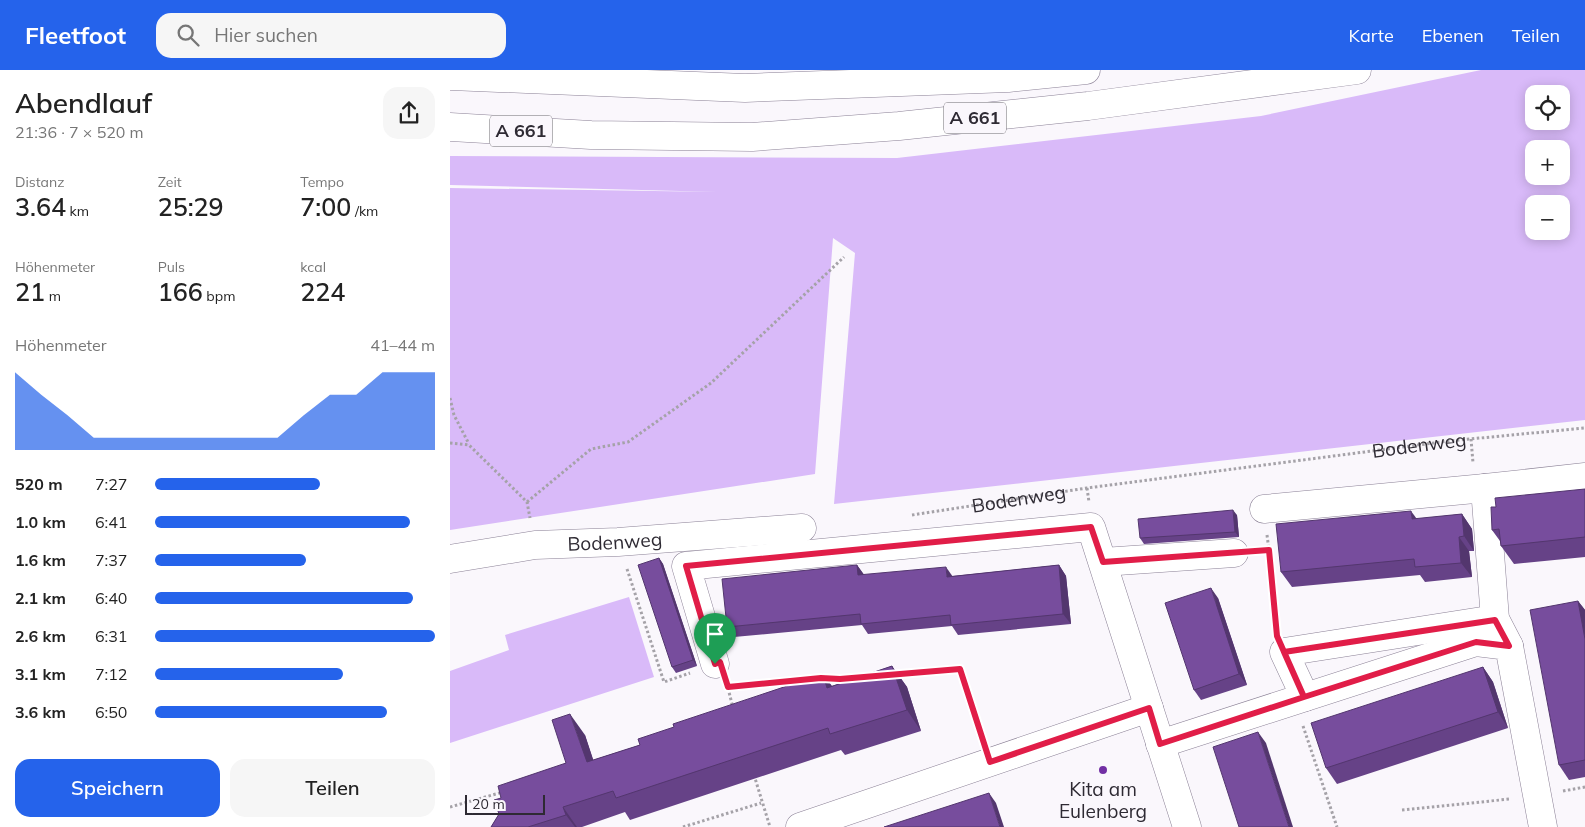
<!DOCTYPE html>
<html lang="de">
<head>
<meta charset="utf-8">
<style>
  :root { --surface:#fff; --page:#f6f6f6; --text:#222; --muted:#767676; --accent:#2563eb }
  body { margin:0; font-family:Mulish,sans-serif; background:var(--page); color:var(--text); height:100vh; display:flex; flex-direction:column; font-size:19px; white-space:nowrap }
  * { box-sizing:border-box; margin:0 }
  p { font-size:16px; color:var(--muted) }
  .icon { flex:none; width:28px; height:28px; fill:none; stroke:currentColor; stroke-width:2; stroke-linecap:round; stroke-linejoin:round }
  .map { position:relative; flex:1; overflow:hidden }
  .panel { display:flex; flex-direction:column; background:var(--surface); width:450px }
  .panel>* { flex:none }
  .tools { position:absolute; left:1075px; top:15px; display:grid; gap:10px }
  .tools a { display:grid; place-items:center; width:45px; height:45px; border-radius:10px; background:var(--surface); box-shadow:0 2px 12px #0003; font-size:25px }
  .scale { position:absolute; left:15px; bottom:12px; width:80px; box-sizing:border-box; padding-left:5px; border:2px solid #2e2a33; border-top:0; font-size:14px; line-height:18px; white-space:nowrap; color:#2e2a33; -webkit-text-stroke:4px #faf7fc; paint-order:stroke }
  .pin { position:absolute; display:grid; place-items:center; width:42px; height:42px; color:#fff; margin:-51px -21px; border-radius:50% 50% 50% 0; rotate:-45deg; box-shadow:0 0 5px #0007 }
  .pin .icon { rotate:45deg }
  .round { display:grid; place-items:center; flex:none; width:52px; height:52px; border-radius:15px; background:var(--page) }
  .summary { display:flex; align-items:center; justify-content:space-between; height:85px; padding:0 15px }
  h1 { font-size:28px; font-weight:600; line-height:38px }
  .stats { display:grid; grid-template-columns:repeat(3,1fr); gap:8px; height:85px; padding:5px 15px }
  .stats div { display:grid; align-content:center }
  .stats b { font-size:25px; font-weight:600 }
  .stats small { font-size:14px; font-weight:400 }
  .stats p { font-size:14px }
  .chart { height:140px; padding:10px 15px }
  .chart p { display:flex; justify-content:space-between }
  .chart svg { width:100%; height:90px; margin-top:5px; fill:var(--accent); opacity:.7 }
  .primary-button { display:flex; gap:10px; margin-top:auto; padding:10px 15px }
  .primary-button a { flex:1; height:58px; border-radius:15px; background:var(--accent); color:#fff; font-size:20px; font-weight:600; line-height:58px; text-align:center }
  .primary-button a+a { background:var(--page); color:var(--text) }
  ul { padding:0 15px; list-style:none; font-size:16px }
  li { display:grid; grid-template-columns:80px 60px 1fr; align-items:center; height:38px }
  li i { height:12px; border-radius:6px; background:var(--accent) }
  header { display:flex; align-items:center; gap:30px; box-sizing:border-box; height:70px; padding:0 25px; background:var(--accent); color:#fff }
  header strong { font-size:24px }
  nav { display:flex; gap:28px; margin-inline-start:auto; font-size:18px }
  .search { width:350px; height:45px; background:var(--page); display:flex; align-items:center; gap:12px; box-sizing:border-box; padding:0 18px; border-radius:15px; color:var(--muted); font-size:19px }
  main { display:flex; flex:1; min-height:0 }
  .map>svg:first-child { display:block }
  .green { fill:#d9baf9; fill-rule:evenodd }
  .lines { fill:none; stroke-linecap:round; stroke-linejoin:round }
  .minor-casing { stroke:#8b8196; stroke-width:29 }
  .highway-casing { stroke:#8b8196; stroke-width:29 }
  .path { stroke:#a5a2a8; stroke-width:3; stroke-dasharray:2.5 2.5; stroke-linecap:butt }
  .minor { stroke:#fff; stroke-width:28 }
  .highway { stroke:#fff; stroke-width:28 }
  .wall { fill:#664287 }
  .shaded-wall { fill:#53366e }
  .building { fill:#774d9d; stroke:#53366e }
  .route-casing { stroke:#fff; stroke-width:10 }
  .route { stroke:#e11d48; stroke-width:6 }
  .poi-dot { fill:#722fa4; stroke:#faf7fc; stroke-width:2 }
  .labels { text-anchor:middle; stroke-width:5; stroke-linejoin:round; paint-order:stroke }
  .shield { fill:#faf7fc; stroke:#6b686f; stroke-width:1 }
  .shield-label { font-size:18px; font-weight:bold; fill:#2e2a33 }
  .street-label { font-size:19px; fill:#2e2a33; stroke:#faf7fc }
  .poi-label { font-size:19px; fill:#2e2a33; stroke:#faf7fc }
</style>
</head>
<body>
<header>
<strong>Fleetfoot</strong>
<div class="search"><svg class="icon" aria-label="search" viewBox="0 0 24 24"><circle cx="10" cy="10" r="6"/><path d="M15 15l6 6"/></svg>Hier suchen</div>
<nav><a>Karte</a><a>Ebenen</a><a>Teilen</a></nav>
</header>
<main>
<section class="panel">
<div class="summary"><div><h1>Abendlauf</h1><p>21:36 · 7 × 520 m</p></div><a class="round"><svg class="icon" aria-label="share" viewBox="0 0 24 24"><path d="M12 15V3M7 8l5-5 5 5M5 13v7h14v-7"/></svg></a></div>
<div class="stats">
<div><p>Distanz</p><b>3.64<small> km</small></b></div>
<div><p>Zeit</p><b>25:29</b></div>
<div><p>Tempo</p><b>7:00<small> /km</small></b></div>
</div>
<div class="stats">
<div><p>Höhenmeter</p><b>21<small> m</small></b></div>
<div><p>Puls</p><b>166<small> bpm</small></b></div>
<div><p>kcal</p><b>224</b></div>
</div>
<div class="chart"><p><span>Höhenmeter</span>41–44 m</p>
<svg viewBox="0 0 160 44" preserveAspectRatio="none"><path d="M0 44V6L10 17L20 27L30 38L40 38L50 38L60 38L70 38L80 38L90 38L100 38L110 27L120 17L130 17L140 6L150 6L160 6V44z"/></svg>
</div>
<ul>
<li><b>520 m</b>7:27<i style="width:59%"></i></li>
<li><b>1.0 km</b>6:41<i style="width:91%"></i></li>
<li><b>1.6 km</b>7:37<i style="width:54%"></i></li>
<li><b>2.1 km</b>6:40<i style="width:92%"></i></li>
<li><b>2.6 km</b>6:31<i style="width:100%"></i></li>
<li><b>3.1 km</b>7:12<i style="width:67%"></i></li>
<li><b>3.6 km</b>6:50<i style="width:83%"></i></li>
</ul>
<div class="primary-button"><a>Speichern</a><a>Teilen</a></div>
</section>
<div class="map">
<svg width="1135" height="757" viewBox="0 0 1135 757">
  <rect width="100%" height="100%" fill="#faf7fc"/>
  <g class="green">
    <path d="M1031,0H1135V350L384,434L405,183L383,168L365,404L0,460V118L268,122L0,115V86L447,88L811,46ZM1084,24H1111V51H1084ZM1084,79H1111V106H1084ZM1084,134H1111V161H1084Z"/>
    <polygon points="179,527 204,607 0,673 0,601 59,580 55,565"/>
  </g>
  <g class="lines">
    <defs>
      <g id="minor">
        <polyline points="1035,418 1135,407"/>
        <polyline points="814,439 1035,418 1045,549 1059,576"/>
        <path id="s2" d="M0,489L85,475L168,472L352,458"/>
        <polyline points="653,492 784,483"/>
        <polyline points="265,594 236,496 641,457 737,757"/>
        <polyline points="855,627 834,582 1045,549"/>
        <polyline points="710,674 1026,572 1059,576 1093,757"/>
        <polyline points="350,757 699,638"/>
      </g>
      <g id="highway">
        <polyline points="0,6 295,18 558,8 636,0"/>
        <polyline points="0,57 141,65 302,67 449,56 638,36 907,0"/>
      </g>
    </defs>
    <use href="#minor" class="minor-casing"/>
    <use href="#highway" class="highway-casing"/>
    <g class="path">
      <polyline points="0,328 4,345 19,374"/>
      <polyline points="1021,369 1023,393"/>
      <polyline points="0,373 19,375 77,432 80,448"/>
      <polyline points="637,418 639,432"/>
      <polyline points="77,432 141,379 178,372 261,313 394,187"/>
      <path id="s1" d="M462,445L637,418L999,371L1135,358"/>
      <polyline points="817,465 819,480"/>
      <polyline points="809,481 819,480 826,558"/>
      <polyline points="177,499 214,612 240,603"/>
      <polyline points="446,604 510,599 532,668"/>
      <polyline points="373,608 410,607"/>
      <polyline points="281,616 360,609"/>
      <polyline points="278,618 283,638"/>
      <polyline points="853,656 887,757"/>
      <polyline points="304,705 320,757"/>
      <polyline points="1113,721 1135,717"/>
      <polyline points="0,737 53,722"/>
      <polyline points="952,740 1060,729"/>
      <polyline points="233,757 311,733"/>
    </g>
    <use href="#minor" class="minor"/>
    <use href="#highway" class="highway"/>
  </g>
  <g class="wall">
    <polygon points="1135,419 1135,487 1064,494 1051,476 1050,471 1042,460"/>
    <polygon points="1012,444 1022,459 1024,481 1019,481 1022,507 975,512 970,505 842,517 831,502 966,449"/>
    <polygon points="787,445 789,467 694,474 690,468"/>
    <polygon points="209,488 213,494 247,596 226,603 222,597"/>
    <polygon points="407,495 414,505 503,506 609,495 616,506 621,554 508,565 502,556 418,564 412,555 284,567 277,557"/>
    <polygon points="768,528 797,615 751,630 744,620"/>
    <polygon points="1128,531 1135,540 1135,707 1119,710 1109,695"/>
    <polygon points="442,596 457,617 471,661 395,685 391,680 180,750 175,742 132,757 41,757 49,744 51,728 116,693 135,665 143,690 190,675 373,604 382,616"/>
    <polygon points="1033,597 1043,612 1058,658 887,714 876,698"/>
  </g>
  <g class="shaded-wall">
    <polygon points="783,440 787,445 789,467 785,462"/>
    <polygon points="961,441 972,456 962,449"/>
    <polygon points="1012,444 1022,459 1024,481 1014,466"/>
    <polygon points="1009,467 1019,481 1022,507 1011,493"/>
    <polygon points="209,488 213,494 247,596 243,590"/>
    <polygon points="407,495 415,506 408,505"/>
    <polygon points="609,495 616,506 621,554 613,544"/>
    <polygon points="496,497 503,507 497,507"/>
    <polygon points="761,518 768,528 797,615 789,604"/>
    <polygon points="1128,531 1135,540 1135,569"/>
    <polygon points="442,596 457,617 471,661 457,640"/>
    <polygon points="1033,597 1043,612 1058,658 1048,642"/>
    <polygon points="373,604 388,625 377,618"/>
    <polygon points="120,644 135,665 151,713 137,692"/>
    <polygon points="808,662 816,673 843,757 839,757"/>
    <polygon points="539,723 546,733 554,757 550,757"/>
    <polygon points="113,737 127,757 125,757 116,745"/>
  </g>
  <g class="building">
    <polygon points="1135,419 1135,467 1051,476 1049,459 1042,460 1041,437 1046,437 1045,428"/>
    <polygon points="783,440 785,462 690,468 688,449"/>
    <polygon points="961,441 962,449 1012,444 1014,466 1009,467 1011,493 965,497 964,489 831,502 826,454"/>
    <polygon points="209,488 243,590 222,597 188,495"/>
    <polygon points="407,495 408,505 496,497 497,507 609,495 613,544 501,555 500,545 411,554 410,544 277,557 272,509"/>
    <polygon points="761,518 789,604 744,620 715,533"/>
    <polygon points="1128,531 1135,569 1135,690 1109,695 1080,540"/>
    <polygon points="442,596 457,640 380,664 378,658 166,728 163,721 113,737 116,745 78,757 41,757 49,744 44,730 51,728 48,716 116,693 102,650 120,644 137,692 190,675 188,669 224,657 223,654 373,604 377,618"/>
    <polygon points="1033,597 1048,642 876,698 861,653"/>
    <polygon points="808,662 839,757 789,757 763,677"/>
    <polygon points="539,723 550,757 434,757"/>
  </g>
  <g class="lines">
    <defs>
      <polyline id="route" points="265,594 270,592 278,617 371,608 390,609 510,599 540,692 699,638 710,674 854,627 834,582 1045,550 1059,576 1026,572 854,627 827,566 819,480 653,492 641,457 236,496 265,594"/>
    </defs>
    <use href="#route" class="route-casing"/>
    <use href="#route" class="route"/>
  </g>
  <circle class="poi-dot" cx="653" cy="700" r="5"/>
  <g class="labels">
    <g class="shield">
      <rect x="494" y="32.5" width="62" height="31" rx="4"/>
      <rect x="40" y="45.5" width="62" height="31" rx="4"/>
    </g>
    <g class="shield-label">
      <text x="525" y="54">A 661</text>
      <text x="71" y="67">A 661</text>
    </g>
    <g class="street-label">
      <text dy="7" stroke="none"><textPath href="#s1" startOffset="512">Bodenweg</textPath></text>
      <text dy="7" stroke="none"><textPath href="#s1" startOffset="108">Bodenweg</textPath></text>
      <text dy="7" stroke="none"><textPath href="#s2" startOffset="166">Bodenweg</textPath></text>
    </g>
    <g class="poi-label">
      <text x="653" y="726">Kita am<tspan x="653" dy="22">Eulenberg</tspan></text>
    </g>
  </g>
</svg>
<div class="tools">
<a><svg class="icon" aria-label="locate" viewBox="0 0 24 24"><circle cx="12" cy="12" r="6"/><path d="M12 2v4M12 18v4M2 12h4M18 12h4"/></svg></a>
<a>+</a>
<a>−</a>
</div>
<div class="scale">20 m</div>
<div class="pin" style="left:265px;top:594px;background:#1e9e55"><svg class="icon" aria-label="arrive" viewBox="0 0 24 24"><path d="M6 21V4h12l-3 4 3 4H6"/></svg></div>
</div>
</main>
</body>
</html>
